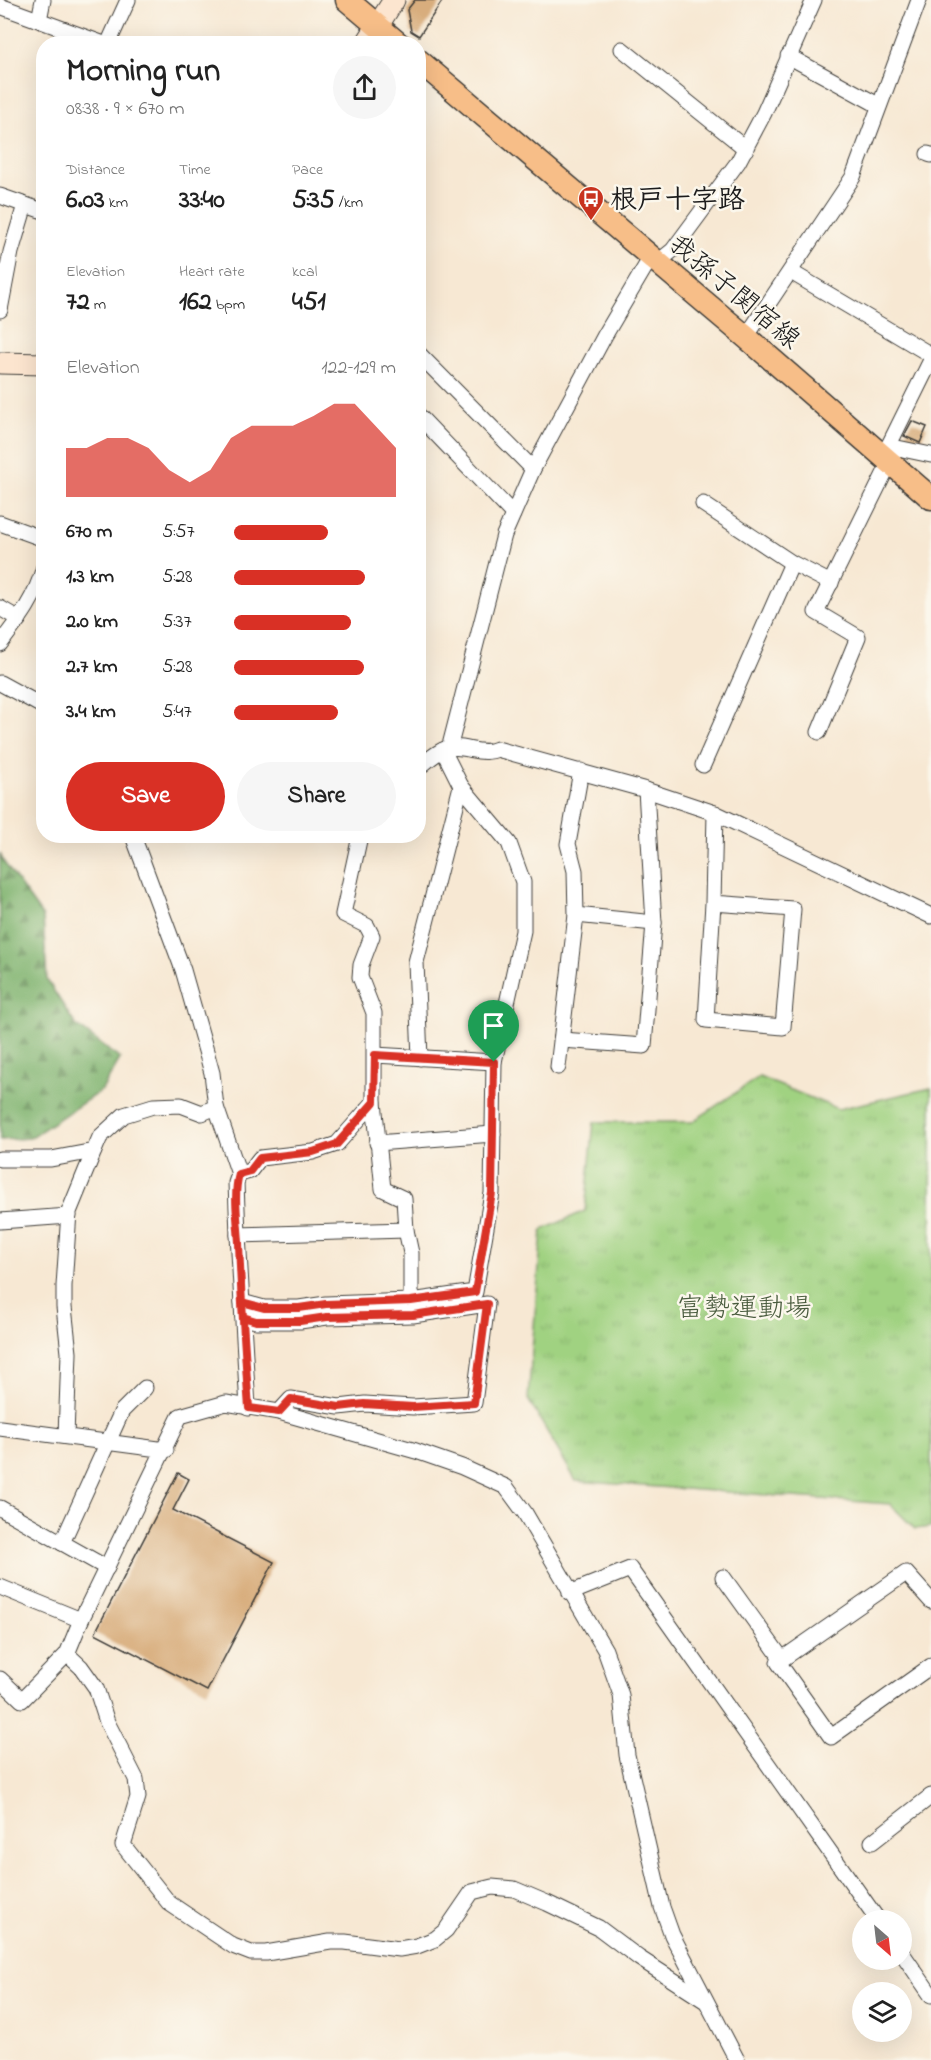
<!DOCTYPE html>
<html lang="en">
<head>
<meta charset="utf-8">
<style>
  :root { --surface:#fff; --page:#f6f6f6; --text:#222; --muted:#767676; --accent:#d93025 }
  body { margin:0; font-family:"Indie Flower","Klee One",sans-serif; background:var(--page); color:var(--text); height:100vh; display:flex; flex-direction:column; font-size:22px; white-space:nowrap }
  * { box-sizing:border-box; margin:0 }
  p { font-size:20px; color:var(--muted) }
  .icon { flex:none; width:33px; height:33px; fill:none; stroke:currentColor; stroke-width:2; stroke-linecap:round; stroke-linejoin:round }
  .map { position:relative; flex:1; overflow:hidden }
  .details { position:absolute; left:36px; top:36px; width:390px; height:807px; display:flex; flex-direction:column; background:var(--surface); border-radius:24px; box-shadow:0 6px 24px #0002 }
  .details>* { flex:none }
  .needle { width:39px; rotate:152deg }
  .tools { position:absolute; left:852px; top:1910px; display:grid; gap:12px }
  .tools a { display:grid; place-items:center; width:60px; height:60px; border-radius:50%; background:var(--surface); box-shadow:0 6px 24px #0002; font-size:30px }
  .pin { position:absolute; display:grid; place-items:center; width:51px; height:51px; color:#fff; margin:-62px -26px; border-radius:50% 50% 50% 0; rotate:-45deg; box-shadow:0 0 6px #0007 }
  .pin .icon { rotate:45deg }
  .round { display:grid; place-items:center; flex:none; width:63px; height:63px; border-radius:32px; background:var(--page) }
  .overview { display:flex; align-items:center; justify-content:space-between; height:102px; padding:0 30px }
  h1 { font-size:33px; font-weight:700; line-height:45px }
  .stats { display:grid; grid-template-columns:repeat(3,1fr); gap:9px; height:102px; padding:6px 30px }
  .stats div { display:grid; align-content:center }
  .stats b { font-size:26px; font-weight:700 }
  .stats small { font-size:16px; font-weight:400 }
  .stats p { font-size:16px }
  .chart { height:168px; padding:12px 30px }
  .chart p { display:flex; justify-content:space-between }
  .chart svg { width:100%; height:108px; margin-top:6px; fill:var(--accent); opacity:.7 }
  .primary-button { display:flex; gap:12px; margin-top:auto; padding:12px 30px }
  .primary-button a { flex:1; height:69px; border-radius:36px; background:var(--accent); color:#fff; font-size:24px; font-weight:700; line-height:69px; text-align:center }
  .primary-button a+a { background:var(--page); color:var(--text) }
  ul { padding:0 30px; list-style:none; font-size:20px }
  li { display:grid; grid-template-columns:96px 72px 1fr; align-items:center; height:45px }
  li i { height:15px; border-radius:8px; background:var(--accent) }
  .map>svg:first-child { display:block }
  .grass { fill:url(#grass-tufts); stroke:#5e774e; stroke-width:1.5 }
  .forest { fill:url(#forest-firs); stroke:#4e6846; stroke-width:1.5 }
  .building { fill:#d8ad7d }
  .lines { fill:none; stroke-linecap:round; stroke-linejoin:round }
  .street-casing { stroke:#3d3b37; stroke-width:17 }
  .secondary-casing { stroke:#3d3b37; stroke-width:23 }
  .primary-casing { stroke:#3d3b37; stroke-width:25 }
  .street { stroke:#fff; stroke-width:15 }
  .secondary { stroke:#fce5cf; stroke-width:21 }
  .primary { stroke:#f7be88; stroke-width:22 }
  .route-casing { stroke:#fff; stroke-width:12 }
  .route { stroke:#d93025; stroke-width:8 }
  .labels { text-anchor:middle; stroke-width:5; stroke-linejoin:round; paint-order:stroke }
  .poi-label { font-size:27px; font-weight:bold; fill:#1c1c1c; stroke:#fbf7ec; text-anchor:start }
  .street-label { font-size:27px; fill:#1c1c1c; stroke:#fbf7ec }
  .park-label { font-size:27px; fill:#4a5c3f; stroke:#fbf7ec }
</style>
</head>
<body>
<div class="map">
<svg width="931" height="2060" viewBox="0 0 931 2060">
  <defs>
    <pattern id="grass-tufts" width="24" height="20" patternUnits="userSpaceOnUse" patternTransform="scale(1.5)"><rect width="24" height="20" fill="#a0d281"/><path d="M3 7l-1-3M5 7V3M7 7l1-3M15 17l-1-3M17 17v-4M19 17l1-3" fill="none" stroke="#89b46f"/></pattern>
    <pattern id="forest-firs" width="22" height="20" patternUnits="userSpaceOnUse" patternTransform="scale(1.5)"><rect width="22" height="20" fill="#80b46f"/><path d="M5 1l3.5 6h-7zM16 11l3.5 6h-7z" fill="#68925a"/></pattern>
  </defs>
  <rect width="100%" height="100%" fill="#fbf7ec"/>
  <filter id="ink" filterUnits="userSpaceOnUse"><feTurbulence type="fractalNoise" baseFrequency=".0167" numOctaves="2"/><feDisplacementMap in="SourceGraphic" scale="12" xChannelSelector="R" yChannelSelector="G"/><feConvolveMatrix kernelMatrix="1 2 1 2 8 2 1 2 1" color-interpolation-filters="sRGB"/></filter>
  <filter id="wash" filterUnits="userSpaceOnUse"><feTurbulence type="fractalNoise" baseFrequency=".008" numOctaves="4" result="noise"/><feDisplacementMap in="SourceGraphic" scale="24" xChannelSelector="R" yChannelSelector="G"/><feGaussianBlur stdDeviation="1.35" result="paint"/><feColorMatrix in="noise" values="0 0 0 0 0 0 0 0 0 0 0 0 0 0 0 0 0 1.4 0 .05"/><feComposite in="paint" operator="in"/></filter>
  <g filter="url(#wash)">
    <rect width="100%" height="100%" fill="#f7e8d3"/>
    <polygon class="grass" points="759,1077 838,1109 931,1088 931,1527 915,1529 890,1504 576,1481 528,1399 542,1230 585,1211 594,1122 692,1122"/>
    <polygon class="forest" points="0,853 3,861 43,917 47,980 75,1024 120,1059 102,1090 30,1138 0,1140"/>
    <g id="blocks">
      <g class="building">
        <polygon points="415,0 443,0 419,36 411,31 407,10"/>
        <polygon points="912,421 927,427 920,443 904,436"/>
        <polygon points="178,1473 189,1479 173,1510 274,1562 207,1691 95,1633"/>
      </g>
    </g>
  </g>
  <g filter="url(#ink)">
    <use href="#blocks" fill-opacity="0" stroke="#3d3b37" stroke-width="1.5"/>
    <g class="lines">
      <defs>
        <g id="street">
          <polyline points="0,6 104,44"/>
          <polyline points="39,20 43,0"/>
          <polyline points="108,44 128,0"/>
          <polyline points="622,49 746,149"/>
          <polyline points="788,56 878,105"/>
          <polyline points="928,154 931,155"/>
          <polyline points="0,196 40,210"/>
          <polyline points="657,263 673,250 738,162 764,113 814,0"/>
          <polyline points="791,272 931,355"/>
          <polyline points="0,310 11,252 25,205"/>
          <polyline points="746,337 853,177 919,0"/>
          <polyline points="418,353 533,469"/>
          <polyline points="418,415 513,514"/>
          <polyline points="888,446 931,455"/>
          <polyline points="884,455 931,360"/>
          <polyline points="703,504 792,563"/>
          <polyline points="0,523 44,539"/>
          <polyline points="0,608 19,619"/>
          <path d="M0,644C20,618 35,599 44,567"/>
          <polyline points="0,683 44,707"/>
          <polyline points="819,732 858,637 816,612 890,462"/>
          <polyline points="449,749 504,535 533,469 605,335 651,257"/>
          <polyline points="703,765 792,563 831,583"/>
          <path d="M418,768C426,762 434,754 443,750C460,742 481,757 497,749L646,790L715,813L931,916"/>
          <polyline points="133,836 183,970 206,1051 212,1073 216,1107 239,1174 236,1183 238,1235 248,1408"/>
          <polyline points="360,836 343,914 367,926 372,936 361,965 360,977 374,1013 374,1102 383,1189 404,1199 406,1230 411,1253 411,1301"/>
          <polyline points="713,903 793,909 783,1027 706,1020 713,903 715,813"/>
          <polyline points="576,915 654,923"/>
          <polyline points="562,1040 644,1046 654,923 646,790"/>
          <polyline points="375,1055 494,1062"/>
          <polyline points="420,1058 416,962 461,786"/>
          <polyline points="558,1067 576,915 575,871 568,844 581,771"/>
          <polyline points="377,1143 493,1134"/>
          <polyline points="0,1159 51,1159 94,1151"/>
          <polyline points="239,1174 250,1171 260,1158 313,1152 337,1144 374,1102"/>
          <polyline points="0,1221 69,1216"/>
          <polyline points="238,1235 406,1230"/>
          <polyline points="242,1302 264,1308 299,1308 326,1304 411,1301 475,1292 492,1193 494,1062 523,931 523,882 509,843 461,786 443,750"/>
          <polyline points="243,1317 256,1321 300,1321 327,1317 413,1315 487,1304 474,1403 413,1407 365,1404 339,1407 291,1399 279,1412"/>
          <polyline points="0,1428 166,1450"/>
          <polyline points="66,1436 69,1353 64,1307 64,1286 69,1212 94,1151 100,1137 124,1115 153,1106 181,1105 202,1113 216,1107"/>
          <polyline points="0,1508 107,1568"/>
          <polyline points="62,1543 122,1411 145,1388"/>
          <polyline points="723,1577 782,1659"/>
          <polyline points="0,1587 81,1620"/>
          <polyline points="570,1593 630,1569 878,1920"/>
          <polyline points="931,1601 906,1573 778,1662 831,1737 931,1666"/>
          <polyline points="67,1654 81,1667 96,1688 107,1722 136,1779 138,1797 123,1845 169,1903 233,1946 251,1953 266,1953 330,1942 345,1942 399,1949 417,1946 435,1939 446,1930 472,1892 492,1887 514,1889 547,1903 599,1928 639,1958 704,2000"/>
          <polyline points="0,1679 22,1700 67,1654 81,1620 180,1416 226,1403 279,1412 416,1451 462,1467 506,1487 525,1513 605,1650 621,1695 627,1755 662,1907 672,1935 737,2060"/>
          <polyline points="872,1842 931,1796"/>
          <polyline points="902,1953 931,1995"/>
        </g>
        <g id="secondary">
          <polyline points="366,44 394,0"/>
          <polyline points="0,363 44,364"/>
        </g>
        <g id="primary">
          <polyline points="347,0 399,44"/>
          <polyline points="418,60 746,337 931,498"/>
        </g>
      </defs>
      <use href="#street" class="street-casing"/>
      <use href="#secondary" class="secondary-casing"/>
      <use href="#primary" class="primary-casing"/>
      <use href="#street" class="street"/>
      <use href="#secondary" class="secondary"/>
      <use href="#primary" class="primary"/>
    </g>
  </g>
  <g class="lines" filter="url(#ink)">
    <defs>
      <path id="route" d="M494,1062L375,1055L374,1102L337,1144L313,1152L260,1158L250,1171L239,1174C233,1195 238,1221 239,1243C241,1298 245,1353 249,1408L279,1412L291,1399L339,1407L364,1404L413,1407L474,1403L487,1304L413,1315L327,1317L300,1321H256L243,1317L242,1302L264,1308H299L326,1304L411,1301L475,1292L492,1193L494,1062"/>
    </defs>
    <use href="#route" class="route-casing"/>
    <use href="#route" class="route"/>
  </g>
  <defs>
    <symbol id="bus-pin" viewBox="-11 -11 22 30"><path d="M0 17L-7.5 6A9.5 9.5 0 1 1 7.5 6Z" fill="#c8321e" stroke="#fbf7ec"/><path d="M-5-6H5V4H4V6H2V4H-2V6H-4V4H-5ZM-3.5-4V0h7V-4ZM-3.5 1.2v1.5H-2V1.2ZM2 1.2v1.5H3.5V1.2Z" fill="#fff"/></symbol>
  </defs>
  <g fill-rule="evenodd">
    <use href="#bus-pin" x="576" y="184" width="30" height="40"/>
  </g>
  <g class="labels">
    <g class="poi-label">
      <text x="610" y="208">根戸十字路</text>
    </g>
    <g class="street-label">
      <text transform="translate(735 291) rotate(40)" y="9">我孫子関宿線</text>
    </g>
    <g class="park-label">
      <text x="744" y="1316">富勢運動場</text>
    </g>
  </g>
</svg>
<div class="tools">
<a><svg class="needle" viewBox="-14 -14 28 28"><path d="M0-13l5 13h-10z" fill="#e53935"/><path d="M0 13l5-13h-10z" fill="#767676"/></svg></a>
<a><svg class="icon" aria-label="layers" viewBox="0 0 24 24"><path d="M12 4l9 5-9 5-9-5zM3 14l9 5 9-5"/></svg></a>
</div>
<div class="pin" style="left:494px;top:1062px;background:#1e9e55"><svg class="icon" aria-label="arrive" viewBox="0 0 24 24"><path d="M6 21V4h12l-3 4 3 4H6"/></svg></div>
<section class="details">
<div class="overview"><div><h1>Morning run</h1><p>08:38 · 9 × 670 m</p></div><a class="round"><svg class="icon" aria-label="share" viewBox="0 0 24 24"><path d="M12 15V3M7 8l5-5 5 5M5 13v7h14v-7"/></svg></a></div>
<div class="stats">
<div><p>Distance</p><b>6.03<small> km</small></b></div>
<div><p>Time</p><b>33:40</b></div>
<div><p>Pace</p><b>5:35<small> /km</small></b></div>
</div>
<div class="stats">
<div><p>Elevation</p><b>72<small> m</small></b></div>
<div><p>Heart rate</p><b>162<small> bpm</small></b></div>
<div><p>kcal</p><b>451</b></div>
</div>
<div class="chart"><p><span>Elevation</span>122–129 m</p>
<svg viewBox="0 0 160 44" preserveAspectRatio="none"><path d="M0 44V24L10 24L20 20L30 20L40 24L50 33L60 38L70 33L80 20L90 15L100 15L110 15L120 11L130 6L140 6L150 15L160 24V44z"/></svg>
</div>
<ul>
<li><b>670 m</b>5:57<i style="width:58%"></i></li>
<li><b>1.3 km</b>5:28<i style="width:81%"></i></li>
<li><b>2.0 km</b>5:37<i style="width:72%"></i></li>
<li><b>2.7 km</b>5:28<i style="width:80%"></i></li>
<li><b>3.4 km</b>5:47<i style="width:64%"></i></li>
</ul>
<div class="primary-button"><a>Save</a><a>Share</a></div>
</section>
</div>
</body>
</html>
